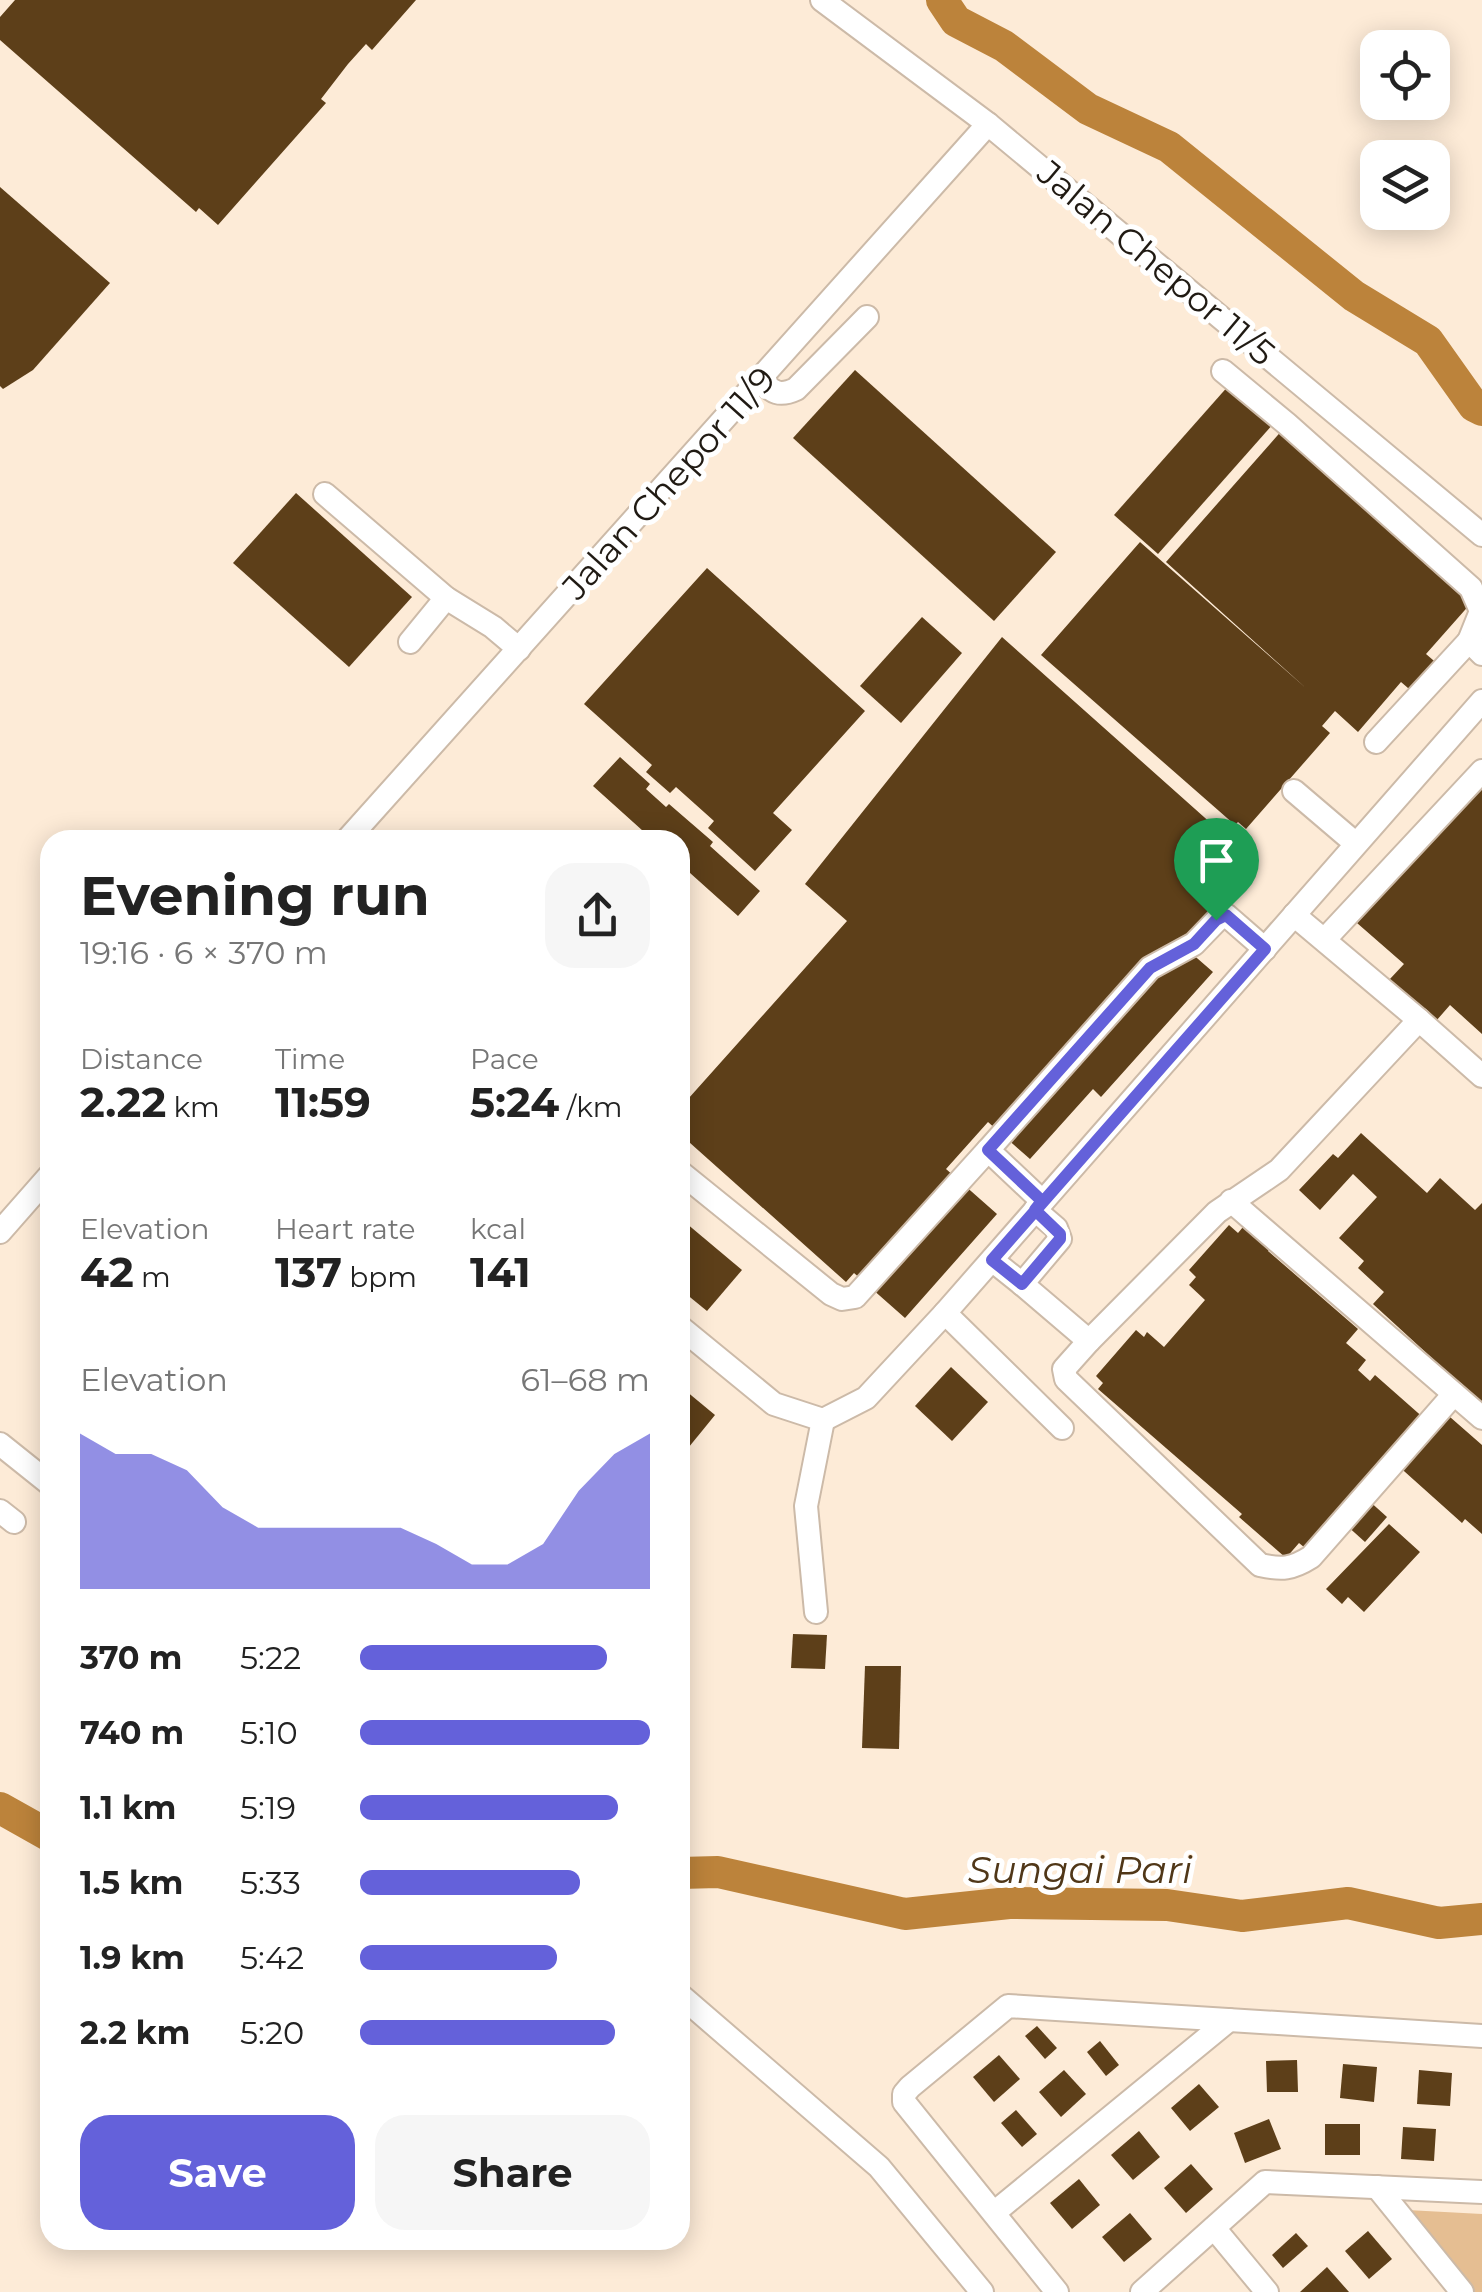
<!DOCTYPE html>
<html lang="en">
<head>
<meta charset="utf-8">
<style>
  :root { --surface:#fff; --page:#f6f6f6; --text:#222; --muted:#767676; --accent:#6461da }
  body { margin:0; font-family:Montserrat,sans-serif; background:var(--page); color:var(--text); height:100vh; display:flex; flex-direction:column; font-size:38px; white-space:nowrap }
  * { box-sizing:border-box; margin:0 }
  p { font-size:32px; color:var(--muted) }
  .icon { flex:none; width:55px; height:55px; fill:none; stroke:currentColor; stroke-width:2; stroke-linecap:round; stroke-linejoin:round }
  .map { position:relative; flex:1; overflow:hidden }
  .panel { position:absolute; left:40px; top:830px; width:650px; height:1420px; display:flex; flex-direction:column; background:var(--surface); border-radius:30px; box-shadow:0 5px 25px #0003 }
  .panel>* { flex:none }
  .controls { position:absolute; left:1360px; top:30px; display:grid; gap:20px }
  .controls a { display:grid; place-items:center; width:90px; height:90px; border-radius:20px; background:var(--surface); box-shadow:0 5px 25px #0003; font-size:50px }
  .pin { position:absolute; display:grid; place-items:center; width:85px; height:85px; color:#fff; margin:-102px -42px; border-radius:50% 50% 50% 0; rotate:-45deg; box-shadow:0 0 10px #0007 }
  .pin .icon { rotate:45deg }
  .round { display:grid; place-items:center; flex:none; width:105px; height:105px; border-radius:30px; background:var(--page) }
  .overview { display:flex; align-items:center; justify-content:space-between; height:170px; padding:0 40px }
  h1 { font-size:55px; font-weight:700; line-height:75px }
  .metrics { display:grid; grid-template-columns:repeat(3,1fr); gap:15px; height:170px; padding:10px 40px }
  .metrics div { display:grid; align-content:center }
  .metrics b { font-size:42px; font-weight:700 }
  .metrics small { font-size:28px; font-weight:400 }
  .metrics p { font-size:28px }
  .chart { height:280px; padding:20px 40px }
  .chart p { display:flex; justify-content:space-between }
  .chart svg { width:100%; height:180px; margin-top:10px; fill:var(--accent); opacity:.7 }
  .action { display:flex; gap:20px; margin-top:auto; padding:20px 40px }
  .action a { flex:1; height:115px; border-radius:30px; background:var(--accent); color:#fff; font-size:40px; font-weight:700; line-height:115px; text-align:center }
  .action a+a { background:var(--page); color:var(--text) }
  ul { padding:0 40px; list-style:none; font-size:32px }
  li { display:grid; grid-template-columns:160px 120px 1fr; align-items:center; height:75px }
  li i { height:25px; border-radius:12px; background:var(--accent) }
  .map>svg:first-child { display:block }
  .green { fill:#e5be92 }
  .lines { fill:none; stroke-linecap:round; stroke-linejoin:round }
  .river { stroke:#bc833b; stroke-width:32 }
  .building { fill:#5d3f19 }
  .minor-casing { stroke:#ccbaa8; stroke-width:26 }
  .minor { stroke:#fff; stroke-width:22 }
  .route-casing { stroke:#fff; stroke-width:20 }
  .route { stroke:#6461da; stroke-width:12 }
  .labels { text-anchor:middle; stroke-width:10; stroke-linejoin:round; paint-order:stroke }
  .street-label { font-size:35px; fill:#201a13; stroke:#fff }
  .water-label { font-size:38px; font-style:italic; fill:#503718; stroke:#fff }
</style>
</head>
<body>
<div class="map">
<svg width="1482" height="2292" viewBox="0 0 1482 2292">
  <rect width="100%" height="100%" fill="#fdebd7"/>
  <polygon class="green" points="1407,2210 1482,2214 1482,2292 1475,2292"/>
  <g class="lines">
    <g class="river">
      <polyline points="942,0 956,21 1004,46 1088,109 1169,147 1354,296 1428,341 1474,406 1482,410"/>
      <polyline points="0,1808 50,1836"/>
      <polyline points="680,1873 718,1872 905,1914 1009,1903 1167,1905 1242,1916 1348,1903 1439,1923 1482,1919"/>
    </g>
  </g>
  <g class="building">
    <polygon points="15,0 416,0 372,50 366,44 348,64 321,99 326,103 218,225 199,208 196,212 0,40 0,17"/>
    <polygon points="0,187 110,283 33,370 3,389 0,386"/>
    <polygon points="855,370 1056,552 994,621 793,438"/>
    <polygon points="1230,384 1274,423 1158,554 1114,515"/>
    <polygon points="1284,428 1472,602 1426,654 1440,666 1415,694 1401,682 1358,732 1335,711 1322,726 1330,733 1246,829 1238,822 1235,825 1041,655 1140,542 1307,689 1166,562"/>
    <polygon points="296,493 412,597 349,667 233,563"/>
    <polygon points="707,568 865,711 773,813 792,830 755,871 708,828 714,821 676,787 670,793 646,772 652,765 584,704"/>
    <polygon points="922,617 962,653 901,723 860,686"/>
    <polygon points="1002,637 1250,858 1214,899 1227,910 1190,952 1213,972 1101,1097 1093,1089 1030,1159 988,1122 946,1169 997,1214 905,1318 854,1273 846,1282 680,1134 680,1108 847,921 805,884"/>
    <polygon points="620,757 650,784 646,789 666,807 669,804 713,842 710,846 760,891 738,916 680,864 680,840 653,840 593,786"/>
    <polygon points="1474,783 1482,790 1482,1034 1450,1005 1436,1021 1389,980 1404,964 1357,923 1433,839"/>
    <polygon points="1361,1133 1427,1193 1440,1178 1475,1210 1482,1203 1482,1404 1373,1304 1384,1292 1358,1268 1364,1261 1339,1238 1377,1197 1353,1174 1320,1210 1299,1190 1333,1154 1338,1158"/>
    <polygon points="680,1218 742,1270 707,1311 680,1289"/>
    <polygon points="1248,1221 1274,1244 1268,1251 1358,1329 1346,1343 1366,1360 1358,1370 1370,1381 1375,1375 1426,1420 1310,1552 1299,1543 1286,1558 1239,1517 1242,1514 1098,1389 1103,1383 1096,1376 1136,1330 1144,1337 1147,1332 1164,1347 1205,1300 1189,1285 1196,1277 1189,1270 1229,1225 1238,1233"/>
    <polygon points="951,1367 988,1402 952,1441 915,1406"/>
    <polygon points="680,1386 715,1415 680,1458"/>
    <polygon points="1442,1410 1482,1445 1482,1534 1465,1519 1462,1523 1395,1463"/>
    <polygon points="1367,1499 1387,1517 1365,1542 1345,1524"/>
    <polygon points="1389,1524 1420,1552 1364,1612 1348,1597 1342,1604 1326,1589"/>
    <polygon points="793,1634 827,1635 825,1669 791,1668"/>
    <polygon points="865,1666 901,1666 899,1749 862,1748"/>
    <polygon points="1037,2026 1057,2048 1045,2059 1025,2036"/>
    <polygon points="1100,2041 1119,2065 1106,2076 1087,2052"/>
    <polygon points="999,2055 1020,2079 994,2102 973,2077"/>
    <polygon points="1297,2060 1298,2092 1267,2092 1266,2061"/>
    <polygon points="1343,2064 1377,2067 1374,2102 1340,2098"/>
    <polygon points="1064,2070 1086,2094 1061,2117 1039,2092"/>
    <polygon points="1419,2070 1452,2073 1450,2106 1417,2104"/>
    <polygon points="1199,2084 1219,2107 1190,2131 1171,2108"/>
    <polygon points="1016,2110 1037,2134 1022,2147 1001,2123"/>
    <polygon points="1269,2119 1281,2149 1245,2163 1234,2133"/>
    <rect x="1325" y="2124" width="35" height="31"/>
    <polygon points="1403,2127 1436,2129 1434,2161 1401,2159"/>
    <polygon points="1139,2131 1160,2157 1133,2180 1111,2155"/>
    <polygon points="1191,2164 1213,2189 1186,2213 1164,2188"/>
    <polygon points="1079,2179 1100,2205 1072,2229 1050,2203"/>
    <polygon points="1130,2213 1152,2239 1124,2262 1102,2237"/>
    <polygon points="1368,2231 1392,2259 1369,2279 1345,2251"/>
    <polygon points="1296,2233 1308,2246 1283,2268 1272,2255"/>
    <polygon points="1327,2267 1349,2292 1300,2292"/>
  </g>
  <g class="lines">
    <defs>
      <g id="minor">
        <polyline points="822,0 988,124 1482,535"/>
        <polyline points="1223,371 1287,424 1471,588 1481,611 1469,641"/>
        <path d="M760,381C773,392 779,397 796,389L867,317"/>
        <polyline points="325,494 446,598 493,627 519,649"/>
        <polyline points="410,642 446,598"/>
        <polyline points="1376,742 1469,641 1482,654"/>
        <polyline points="1294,791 1355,843"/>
        <polyline points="347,840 988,124"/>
        <polyline points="1294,915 1419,1020"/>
        <polyline points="1326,938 1482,771"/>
        <polyline points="680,1172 831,1294 842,1299 855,1297 988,1150"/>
        <polyline points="1042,1201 988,1150 1150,968 1194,944 1221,916 1226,915 1265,949"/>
        <polyline points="1231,1201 1482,1418"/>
        <polyline points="0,1232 50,1175"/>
        <polyline points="992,1260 1022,1284 1060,1239 1056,1228 1035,1210"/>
        <polyline points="1022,1284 1089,1341 1217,1212 1279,1170 1419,1020 1482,1076"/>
        <polyline points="945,1313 1062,1428"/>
        <polyline points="680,1327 774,1404 823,1420 866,1398 945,1313 1482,701"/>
        <path d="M1089,1341L1064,1369L1066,1379L1260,1565C1282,1570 1292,1569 1311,1557L1454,1394"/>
        <polyline points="0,1444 50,1484"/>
        <polyline points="0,1511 14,1522"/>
        <polyline points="816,1612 806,1506 823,1420"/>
        <polyline points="680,1995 879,2167 982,2292"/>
        <polyline points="1377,2187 1462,2292"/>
        <polyline points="995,2212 1229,2020"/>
        <polyline points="1214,2228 1267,2292"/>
        <polyline points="1057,2292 904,2102 904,2094 910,2087 1008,2006 1482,2036"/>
        <polyline points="1142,2292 1265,2182 1482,2192"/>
      </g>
    </defs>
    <use href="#minor" class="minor-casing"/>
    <use href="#minor" class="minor"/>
  </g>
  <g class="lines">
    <defs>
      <polyline id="route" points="1216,920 1226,915 1265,949 992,1260 1022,1284 1060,1239 1060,1234 1035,1210 1042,1201 988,1150 1150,968 1194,944 1216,920"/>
    </defs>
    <use href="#route" class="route-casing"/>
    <use href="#route" class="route"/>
  </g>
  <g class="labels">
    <g class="street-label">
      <text transform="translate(1156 263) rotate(40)" y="12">Jalan Chepor 11/5</text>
      <text transform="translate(669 483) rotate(-48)" y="12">Jalan Chepor 11/9</text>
    </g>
    <g class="water-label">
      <text x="1080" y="1883">Sungai Pari</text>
    </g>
  </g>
</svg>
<div class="controls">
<a><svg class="icon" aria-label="locate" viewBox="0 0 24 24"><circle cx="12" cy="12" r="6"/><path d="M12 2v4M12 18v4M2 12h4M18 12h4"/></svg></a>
<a><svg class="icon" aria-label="layers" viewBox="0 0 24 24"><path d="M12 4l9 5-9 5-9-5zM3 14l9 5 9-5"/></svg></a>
</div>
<div class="pin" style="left:1216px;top:920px;background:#1e9e55"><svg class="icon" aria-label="arrive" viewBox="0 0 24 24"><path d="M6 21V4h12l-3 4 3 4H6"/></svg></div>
<section class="panel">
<div class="overview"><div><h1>Evening run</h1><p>19:16 · 6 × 370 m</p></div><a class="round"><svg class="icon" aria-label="share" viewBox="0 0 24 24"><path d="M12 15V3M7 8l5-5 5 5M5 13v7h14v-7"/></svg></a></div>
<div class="metrics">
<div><p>Distance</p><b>2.22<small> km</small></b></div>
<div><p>Time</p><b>11:59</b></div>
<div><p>Pace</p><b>5:24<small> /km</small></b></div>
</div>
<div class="metrics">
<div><p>Elevation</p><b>42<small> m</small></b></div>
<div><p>Heart rate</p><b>137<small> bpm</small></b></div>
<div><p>kcal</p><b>141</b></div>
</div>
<div class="chart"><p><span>Elevation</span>61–68 m</p>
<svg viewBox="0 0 160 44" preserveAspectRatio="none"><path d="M0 44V6L10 11L20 11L30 15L40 24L50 29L60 29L70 29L80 29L90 29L100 33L110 38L120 38L130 33L140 20L150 11L160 6V44z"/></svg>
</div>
<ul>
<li><b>370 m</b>5:22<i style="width:85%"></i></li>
<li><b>740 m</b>5:10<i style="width:100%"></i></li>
<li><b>1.1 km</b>5:19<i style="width:89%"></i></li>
<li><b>1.5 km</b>5:33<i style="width:76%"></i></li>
<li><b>1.9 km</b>5:42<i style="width:68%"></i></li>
<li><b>2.2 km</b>5:20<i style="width:88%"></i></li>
</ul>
<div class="action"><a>Save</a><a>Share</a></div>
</section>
</div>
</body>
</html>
